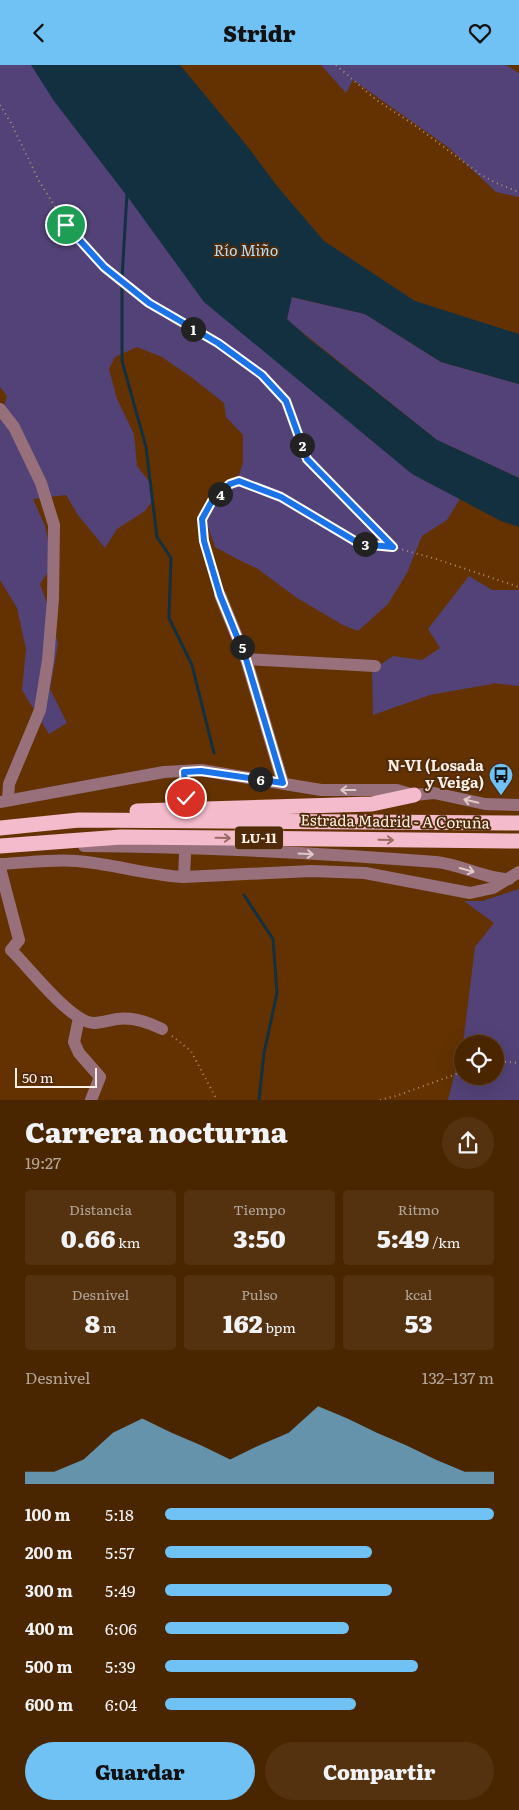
<!DOCTYPE html>
<html lang="es">
<head>
<meta charset="utf-8">
<style>
  :root { --surface:#4a2600; --page:#54320f; --text:#f1f3f6; --muted:#b2a599; --line:#614322; --accent:#70c2f4 }
  body { margin:0; font-family:Literata,serif; background:var(--page); color:var(--text); height:100vh; display:flex; flex-direction:column; font-size:19px; white-space:nowrap }
  * { box-sizing:border-box; margin:0 }
  p { font-size:16px; color:var(--muted) }
  .icon { flex:none; width:28px; height:28px; fill:none; stroke:currentColor; stroke-width:2; stroke-linecap:round; stroke-linejoin:round }
  .map { position:relative; height:1035px; overflow:hidden }
  .drawer { display:flex; flex-direction:column; background:var(--surface); flex:1 }
  .drawer>* { flex:none }
  .fabs { position:absolute; left:454px; top:970px; display:grid; gap:10px }
  .fabs a { display:grid; place-items:center; width:50px; height:50px; border-radius:50%; background:var(--surface); box-shadow:0 5px 20px #0002,0 0 0 1px var(--line); font-size:25px }
  .scale { position:absolute; left:15px; bottom:12px; width:82px; box-sizing:border-box; padding-left:5px; border:2px solid #fcf0e7; border-top:0; font-size:14px; line-height:18px; white-space:nowrap; color:#fcf0e7; -webkit-text-stroke:4px #512b09; paint-order:stroke }
  .pin { position:absolute; display:grid; place-items:center; width:42px; height:42px; color:#fff; margin:-21px; border:2px solid #fff; border-radius:50%; box-shadow:0 1px 5px #0007 }
  .km { position:absolute; width:25px; height:25px; margin:-12px; border-radius:50%; background:#222; color:#fff; font-size:14px; line-height:25px; text-align:center }
  .round { display:grid; place-items:center; flex:none; width:52px; height:52px; border-radius:26px; background:var(--page) }
  .summary { display:flex; align-items:center; justify-content:space-between; height:85px; padding:0 25px }
  h1 { font-size:28px; font-weight:800; line-height:38px }
  .stats { display:grid; grid-template-columns:repeat(3,1fr); gap:8px; height:85px; padding:5px 25px }
  .stats div { display:grid; align-content:center; border-radius:5px; background:var(--page); text-align:center }
  .stats b { font-size:25px; font-weight:800 }
  .stats small { font-size:14px; font-weight:400 }
  .stats p { font-size:14px }
  .chart { height:140px; padding:10px 25px }
  .chart p { display:flex; justify-content:space-between }
  .chart svg { width:100%; height:90px; margin-top:5px; fill:var(--accent); opacity:.7 }
  .primary-button { display:flex; gap:10px; margin-top:auto; padding:10px 25px }
  .primary-button a { flex:1; height:58px; border-radius:30px; background:var(--accent); color:#111; font-size:20px; font-weight:800; line-height:58px; text-align:center }
  .primary-button a+a { background:var(--page); color:var(--text) }
  ul { padding:0 25px; list-style:none; font-size:16px }
  li { display:grid; grid-template-columns:80px 60px 1fr; align-items:center; height:38px }
  li i { height:12px; border-radius:6px; background:var(--accent) }
  header { display:flex; justify-content:space-between; align-items:center; height:65px; padding:0 25px; background:var(--accent); color:#111; font-size:22px; font-weight:800 }
  .map>svg:first-child { display:block }
  .green { fill:#534277 }
  .water { fill:#133041 }
  .lines { fill:none; stroke-linecap:round; stroke-linejoin:round }
  .stream { stroke:#133041; stroke-width:3 }
  .path { stroke:#ae8f71; stroke-width:2; stroke-dasharray:1 4; stroke-linecap:butt }
  .minor { stroke:#97707c; stroke-width:12 }
  .highway { stroke:#f4bbcd; stroke-width:15 }
  .oneway { stroke:#decac7 }
  .oneway2 { stroke:#9a6c61 }
  .route-casing { stroke:#fff; stroke-width:10 }
  .route { stroke:#1a73e8; stroke-width:6 }
  .labels { text-anchor:middle; stroke-width:4; stroke-linejoin:round; paint-order:stroke }
  .shield { fill:#512b09; stroke:#c9b5a4; stroke-width:1 }
  .shield-label { font-size:14px; font-weight:bold; fill:#fcf0e7 }
  .poi-label { font-size:15px; font-weight:bold; fill:#fcf0e7; stroke:#512b09; text-anchor:end }
  .street-label { font-size:15px; fill:#fcf0e7; stroke:#512b09 }
  .water-label { font-size:16px; font-style:italic; fill:#b3ddf9; stroke:#512b09 }
</style>
</head>
<body>
<header><svg class="icon" aria-label="back" viewBox="0 0 24 24"><path d="M15 5l-7 7 7 7"/></svg>Stridr<svg class="icon" aria-label="heart" viewBox="0 0 24 24"><path d="M12 20l-8-8c-3-5 5-10 8-4 3-6 11-1 8 4z"/></svg></header>
<div class="map">
<svg width="519" height="1035" viewBox="0 0 519 1035">
  <rect width="100%" height="100%" fill="#633200"/>
  <g class="green">
    <polygon points="0,0 41,0 447,426 460,434 447,455 422,471 407,508 388,539 358,566 343,560 297,533 258,504 237,494 215,482 202,444 238,412 243,398 243,370 226,352 224,338 191,312 162,292 137,282 115,292 109,304 117,334 134,369 137,401 148,415 154,433 145,446 117,464 105,483 78,450 66,430 33,434 45,461 53,500 40,519 51,549 58,579 50,624 67,658 49,669 22,625 26,584 17,543 0,515 0,348 2,348 7,331 0,322"/>
    <polygon points="321,0 506,0 519,8 519,132 496,127 448,82 353,15 346,28"/>
    <polygon points="291,232 365,249 441,297 519,319 519,413 437,375 287,255"/>
    <polygon points="469,511 492,525 519,525 519,621 493,618 492,619 430,630 373,650 372,605 393,591 422,595 440,583 428,564"/>
    <polygon points="519,824 519,1035 448,1035 462,980 462,1011 495,1011 495,979 463,979 475,882 494,858 464,836 482,836"/>
  </g>
  <polygon class="water" points="31,0 180,0 248,82 277,121 324,176 415,236 519,269 519,319 441,297 365,249 292,232 287,254 308,273 437,375 519,413 519,462 501,456 412,409 204,237 127,131 54,36"/>
  <g class="lines">
    <g class="stream">
      <polyline points="122,214 127,128"/>
      <polyline points="122,221 122,296 146,382 157,472 171,493 169,553 192,600 214,688"/>
      <polyline points="244,830 273,874 277,928 264,988 259,1035"/>
    </g>
    <g class="path">
      <polyline points="336,0 375,34 413,59 480,109 496,118 519,127"/>
      <polyline points="0,40 11,58 39,116 66,159 104,202 149,238 218,278 262,311 286,336 307,394 393,482 436,494 519,522"/>
      <polyline points="218,520 204,476 203,454 212,436 230,419 239,416 281,432 360,479 393,482"/>
      <polyline points="172,971 191,986 217,1035"/>
      <polyline points="495,996 519,998"/>
      <polyline points="380,1035 396,1031 462,1007"/>
    </g>
    <g class="minor">
      <polyline points="0,344 14,362 41,418 54,460 53,534 48,595 40,645 9,719 8,735"/>
      <polyline points="220,530 246,594 283,718"/>
      <polyline points="246,594 375,601"/>
      <polyline points="184,707 186,733"/>
      <polyline points="0,737 164,707 201,705 321,725 397,725 414,730 434,728 485,739 519,740"/>
      <path d="M84,781C202,782 319,788 436,797C461,799 484,814 509,814"/>
      <path d="M0,799C25,798 52,794 77,796C113,799 148,810 184,812L311,806L365,808L470,828L493,823L519,807"/>
      <path d="M0,803L19,875L11,885C28,901 71,958 94,958C102,958 110,955 117,954C133,952 148,957 162,964"/>
      <polyline points="184,812 185,790"/>
      <polyline points="79,953 74,977 79,988 100,1012 91,1035"/>
    </g>
    <g class="highway">
      <polyline points="137,746 372,739 414,730"/>
      <polyline points="0,763 79,755 519,758"/>
      <polyline points="0,781 121,772 519,776"/>
    </g>
  </g>
  <defs><path id="oneway-shaft" d="M-6 0H5M1.5-3L5.5 0L1.5 3" fill="none" stroke-width="1.6" stroke-linecap="round" stroke-linejoin="round" transform="scale(1.25)"/></defs>
  <g class="oneway">
    <use href="#oneway-shaft" transform="translate(348 725) rotate(-180)"/>
    <use href="#oneway-shaft" transform="translate(471 736) rotate(-167)"/>
    <use href="#oneway-shaft" transform="translate(306 789) rotate(3)"/>
    <use href="#oneway-shaft" transform="translate(467 805) rotate(16)"/>
  </g>
  <g class="oneway2">
    <use href="#oneway-shaft" transform="translate(223 773) rotate(1)"/>
    <use href="#oneway-shaft" transform="translate(386 775) rotate(1)"/>
  </g>
  <g class="lines">
    <defs>
      <polyline id="route" points="66,160 104,202 149,238 218,278 262,310 286,336 307,394 393,482 360,479 281,432 239,416 230,419 212,436 202,454 204,476 220,530 246,594 283,718 201,706 184,707 186,733"/>
    </defs>
    <use href="#route" class="route-casing"/>
    <use href="#route" class="route"/>
  </g>
  <defs>
    <symbol id="bus-pin" viewBox="-11 -11 22 30"><path d="M0 17L-7.5 6A9.5 9.5 0 1 1 7.5 6Z" fill="#70c2f4" stroke="#512b09"/><path d="M-5-6H5V4H4V6H2V4H-2V6H-4V4H-5ZM-3.5-4V0h7V-4ZM-3.5 1.2v1.5H-2V1.2ZM2 1.2v1.5H3.5V1.2Z" fill="#111"/></symbol>
  </defs>
  <g fill-rule="evenodd">
    <use href="#bus-pin" x="487" y="696" width="28" height="38"/>
  </g>
  <g class="labels">
    <rect class="shield" x="235" y="761.5" width="48" height="23" rx="4"/>
    <g class="shield-label">
      <text x="259" y="778">LU-11</text>
    </g>
    <g class="poi-label">
      <text x="484" y="706">N-VI (Losada<tspan x="484" dy="17">y Veiga)</tspan></text>
    </g>
    <g class="street-label">
      <text transform="translate(395 757) rotate(1)" y="5">Estrada Madrid - A Coruña</text>
    </g>
    <g class="water-label">
      <text x="246" y="191">Río Miño</text>
    </g>
  </g>
</svg>
<div class="fabs">
<a><svg class="icon" aria-label="locate" viewBox="0 0 24 24"><circle cx="12" cy="12" r="6"/><path d="M12 2v4M12 18v4M2 12h4M18 12h4"/></svg></a>
</div>
<div class="scale">50 m</div>
<div class="pin" style="left:66px;top:160px;background:#1e9e55"><svg class="icon" aria-label="arrive" viewBox="0 0 24 24"><path d="M6 21V4h12l-3 4 3 4H6"/></svg></div>
<div class="pin" style="left:186px;top:733px;background:#d93025"><svg class="icon" aria-label="check" viewBox="0 0 24 24"><path d="M5 12l5 5 9-10"/></svg></div>
<b class="km" style="left:193px;top:264px">1</b>
<b class="km" style="left:302px;top:380px">2</b>
<b class="km" style="left:365px;top:479px">3</b>
<b class="km" style="left:220px;top:429px">4</b>
<b class="km" style="left:242px;top:582px">5</b>
<b class="km" style="left:260px;top:714px">6</b>
</div>
<section class="drawer">
<div class="summary"><div><h1>Carrera nocturna</h1><p>19:27</p></div><a class="round"><svg class="icon" aria-label="share" viewBox="0 0 24 24"><path d="M12 15V3M7 8l5-5 5 5M5 13v7h14v-7"/></svg></a></div>
<div class="stats">
<div><p>Distancia</p><b>0.66<small> km</small></b></div>
<div><p>Tiempo</p><b>3:50</b></div>
<div><p>Ritmo</p><b>5:49<small> /km</small></b></div>
</div>
<div class="stats">
<div><p>Desnivel</p><b>8<small> m</small></b></div>
<div><p>Pulso</p><b>162<small> bpm</small></b></div>
<div><p>kcal</p><b>53</b></div>
</div>
<div class="chart"><p><span>Desnivel</span>132–137 m</p>
<svg viewBox="0 0 160 44" preserveAspectRatio="none"><path d="M0 44V38L10 38L20 32L30 19L40 12L50 19L60 25L70 32L80 25L90 19L100 6L110 12L120 19L130 25L140 32L150 38L160 38V44z"/></svg>
</div>
<ul>
<li><b>100 m</b>5:18<i style="width:100%"></i></li>
<li><b>200 m</b>5:57<i style="width:63%"></i></li>
<li><b>300 m</b>5:49<i style="width:69%"></i></li>
<li><b>400 m</b>6:06<i style="width:56%"></i></li>
<li><b>500 m</b>5:39<i style="width:77%"></i></li>
<li><b>600 m</b>6:04<i style="width:58%"></i></li>
</ul>
<div class="primary-button"><a>Guardar</a><a>Compartir</a></div>
</section>
</body>
</html>
